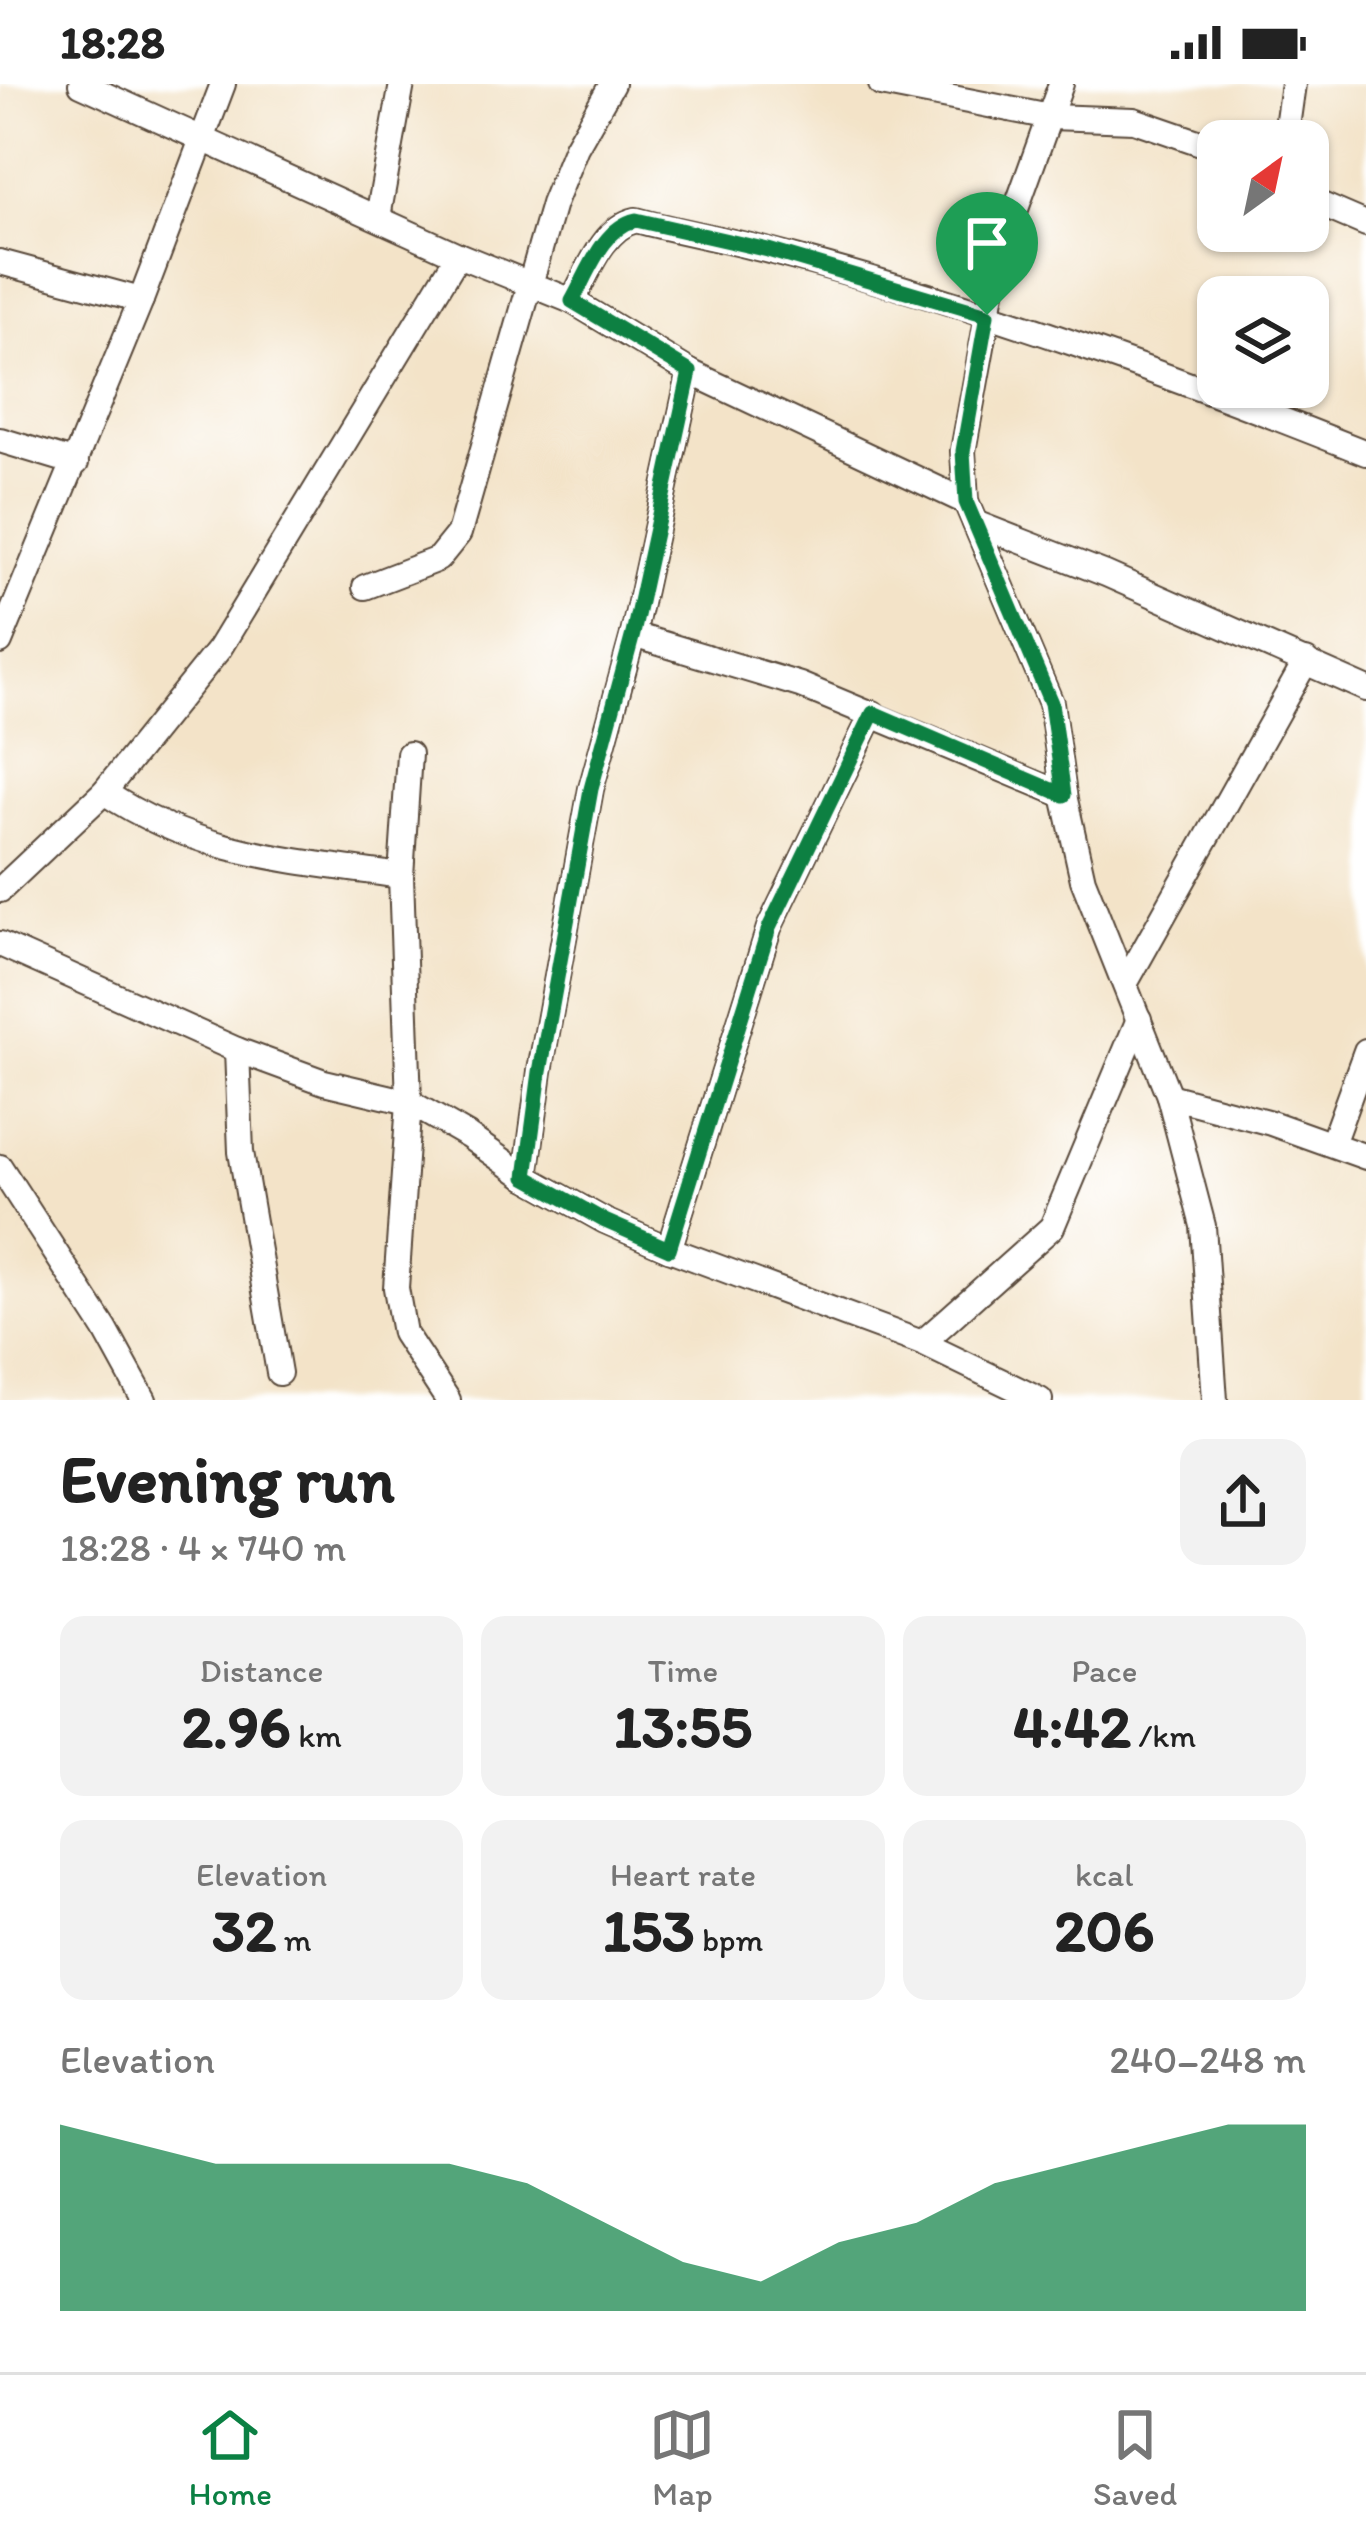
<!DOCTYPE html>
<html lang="en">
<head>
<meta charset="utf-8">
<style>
  :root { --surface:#fff; --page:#f2f2f2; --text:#222; --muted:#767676; --line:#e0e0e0; --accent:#0b8043 }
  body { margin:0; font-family:Itim,sans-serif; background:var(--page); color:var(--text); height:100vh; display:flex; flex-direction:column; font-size:45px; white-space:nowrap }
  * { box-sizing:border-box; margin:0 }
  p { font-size:39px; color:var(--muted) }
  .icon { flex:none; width:66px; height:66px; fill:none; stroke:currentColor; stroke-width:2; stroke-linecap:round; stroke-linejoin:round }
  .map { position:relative; height:1316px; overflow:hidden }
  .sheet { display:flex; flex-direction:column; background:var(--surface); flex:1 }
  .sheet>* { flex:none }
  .needle { width:78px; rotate:33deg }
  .fabs { position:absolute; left:1197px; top:36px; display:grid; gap:24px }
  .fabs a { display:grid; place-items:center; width:132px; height:132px; border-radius:24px; background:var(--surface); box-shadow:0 3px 9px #0004; font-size:60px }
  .pin { position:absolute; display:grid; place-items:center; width:102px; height:102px; color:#fff; margin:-123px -51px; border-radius:50% 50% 50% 0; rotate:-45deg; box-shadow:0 0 12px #0007 }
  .pin .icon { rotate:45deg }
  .round { display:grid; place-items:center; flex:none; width:126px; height:126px; border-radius:24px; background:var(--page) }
  .overview { display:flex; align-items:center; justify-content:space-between; height:204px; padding:0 60px }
  h1 { font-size:66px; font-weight:700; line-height:90px }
  .figures { display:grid; grid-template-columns:repeat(3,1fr); gap:18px; height:204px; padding:12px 60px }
  .figures div { display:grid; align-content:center; border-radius:24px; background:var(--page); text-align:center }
  .figures b { font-size:60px; font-weight:700 }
  .figures small { font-size:33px; font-weight:400 }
  .figures p { font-size:33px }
  .chart { height:336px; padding:24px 60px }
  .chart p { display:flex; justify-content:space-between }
  .chart svg { width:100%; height:216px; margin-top:12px; fill:var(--accent); opacity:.7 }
  .status { display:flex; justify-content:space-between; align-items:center; height:84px; padding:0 60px; background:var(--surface); direction:ltr }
  .status svg { height:33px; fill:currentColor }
  .dock { display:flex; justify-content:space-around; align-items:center; height:168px; border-top:3px solid var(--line); background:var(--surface); font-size:33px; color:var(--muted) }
  .dock a { display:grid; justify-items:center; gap:6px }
  .dock .active { color:var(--accent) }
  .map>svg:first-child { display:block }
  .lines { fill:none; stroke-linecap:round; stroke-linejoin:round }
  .street-casing { stroke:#574638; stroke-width:28 }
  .street { stroke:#fff; stroke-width:24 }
  .route-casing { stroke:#fff; stroke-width:24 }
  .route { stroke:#0b8043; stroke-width:15 }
</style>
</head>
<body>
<div class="status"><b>18:28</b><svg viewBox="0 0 49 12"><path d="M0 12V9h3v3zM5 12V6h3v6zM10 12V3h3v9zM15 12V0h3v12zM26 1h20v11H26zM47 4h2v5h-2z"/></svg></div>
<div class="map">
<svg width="1366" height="1316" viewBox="0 0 1366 1316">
  <rect width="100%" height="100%" fill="#fff"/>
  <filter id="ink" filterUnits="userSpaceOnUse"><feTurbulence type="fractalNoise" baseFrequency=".00833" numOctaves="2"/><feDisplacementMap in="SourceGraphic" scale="24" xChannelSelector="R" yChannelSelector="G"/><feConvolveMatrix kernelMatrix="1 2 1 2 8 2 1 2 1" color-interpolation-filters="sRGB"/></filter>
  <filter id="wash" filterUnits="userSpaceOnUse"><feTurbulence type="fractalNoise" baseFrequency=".004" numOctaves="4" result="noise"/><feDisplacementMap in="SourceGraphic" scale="48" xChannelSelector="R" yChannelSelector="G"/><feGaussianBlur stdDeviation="2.7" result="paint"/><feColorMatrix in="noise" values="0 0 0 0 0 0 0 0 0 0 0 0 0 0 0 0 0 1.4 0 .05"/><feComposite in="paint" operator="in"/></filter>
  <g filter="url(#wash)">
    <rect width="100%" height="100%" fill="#f3e3c8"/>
  </g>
  <g filter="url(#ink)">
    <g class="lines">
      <defs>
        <g id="street">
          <polyline points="81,0 458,171 572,217 690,288 966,418"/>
          <polyline points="881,0 1050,33 1134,36 1218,65"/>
          <polyline points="1061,0 998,175 963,367 966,418 1051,619 1064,711 1083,796 1169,1012 1203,1142 1215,1316"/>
          <polyline points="1285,57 1293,0"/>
          <polyline points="1308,115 1366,140"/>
          <polyline points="378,133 402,0"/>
          <polyline points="0,178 141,216"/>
          <path d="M572,217C587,190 603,143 636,136C680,148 725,155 769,167C972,219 1171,291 1366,369"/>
          <polyline points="0,356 76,379"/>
          <polyline points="975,439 1106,490 1366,605"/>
          <polyline points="365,503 438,475 459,449 553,120 576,63 612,0"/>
          <polyline points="633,551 800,601 1064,711"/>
          <polyline points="0,558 141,216 223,0"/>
          <polyline points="409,670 401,792 409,1018 396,1204 404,1249 448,1316"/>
          <path d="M104,708C197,771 293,776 401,792"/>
          <polyline points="0,806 104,708 219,565 458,171"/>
          <polyline points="0,860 237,966 324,998 409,1018 468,1052 526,1093 605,1137 669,1165 922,1259 1040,1316"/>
          <polyline points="1125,900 1306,577"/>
          <polyline points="237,966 241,1068 279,1289"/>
          <polyline points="1169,1012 1271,1039 1366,1073"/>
          <polyline points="1332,1060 1366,967"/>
          <polyline points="0,1083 105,1245 144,1316"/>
          <polyline points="526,1093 540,987 591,705 633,551 690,288"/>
          <polyline points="669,1165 769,844 873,629"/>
          <polyline points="922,1259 1052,1143 1139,935"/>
        </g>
      </defs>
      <use href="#street" class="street-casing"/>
      <use href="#street" class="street"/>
    </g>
  </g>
  <g class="lines" filter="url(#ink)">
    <defs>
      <path id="route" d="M636,136L768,166L987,231L963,367L966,418L1051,619L1064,711L873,629L769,844L669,1165L605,1137L526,1093L540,988L591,705L633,550L690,288L572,217C587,191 603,143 636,136Z"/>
    </defs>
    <use href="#route" class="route-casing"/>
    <use href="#route" class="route"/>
  </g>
</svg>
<div class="fabs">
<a><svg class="needle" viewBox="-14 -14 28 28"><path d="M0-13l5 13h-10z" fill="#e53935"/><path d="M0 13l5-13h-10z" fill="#767676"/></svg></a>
<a><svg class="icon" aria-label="layers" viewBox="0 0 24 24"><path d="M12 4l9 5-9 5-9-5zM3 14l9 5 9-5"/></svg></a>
</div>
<div class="pin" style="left:987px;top:231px;background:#1e9e55"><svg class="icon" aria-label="arrive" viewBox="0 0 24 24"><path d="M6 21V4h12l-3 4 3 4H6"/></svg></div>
</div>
<section class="sheet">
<div class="overview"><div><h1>Evening run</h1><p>18:28 · 4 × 740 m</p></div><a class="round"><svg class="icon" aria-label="share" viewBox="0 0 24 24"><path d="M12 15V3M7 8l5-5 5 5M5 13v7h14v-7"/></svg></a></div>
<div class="figures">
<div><p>Distance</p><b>2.96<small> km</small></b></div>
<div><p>Time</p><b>13:55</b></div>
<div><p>Pace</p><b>4:42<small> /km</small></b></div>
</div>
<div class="figures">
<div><p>Elevation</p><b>32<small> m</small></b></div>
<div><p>Heart rate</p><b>153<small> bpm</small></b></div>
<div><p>kcal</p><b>206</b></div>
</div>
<div class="chart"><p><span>Elevation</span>240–248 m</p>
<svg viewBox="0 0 160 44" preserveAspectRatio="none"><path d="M0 44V6L10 10L20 14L30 14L40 14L50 14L60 18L70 26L80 34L90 38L100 30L110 26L120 18L130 14L140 10L150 6L160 6V44z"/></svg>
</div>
</section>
<nav class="dock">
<a class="active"><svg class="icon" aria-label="home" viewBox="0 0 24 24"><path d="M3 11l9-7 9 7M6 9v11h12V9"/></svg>Home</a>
<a><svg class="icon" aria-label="map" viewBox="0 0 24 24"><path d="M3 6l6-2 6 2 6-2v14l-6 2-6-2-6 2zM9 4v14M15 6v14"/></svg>Map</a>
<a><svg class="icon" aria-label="saved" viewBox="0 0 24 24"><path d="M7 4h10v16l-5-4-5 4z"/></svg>Saved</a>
</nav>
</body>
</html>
